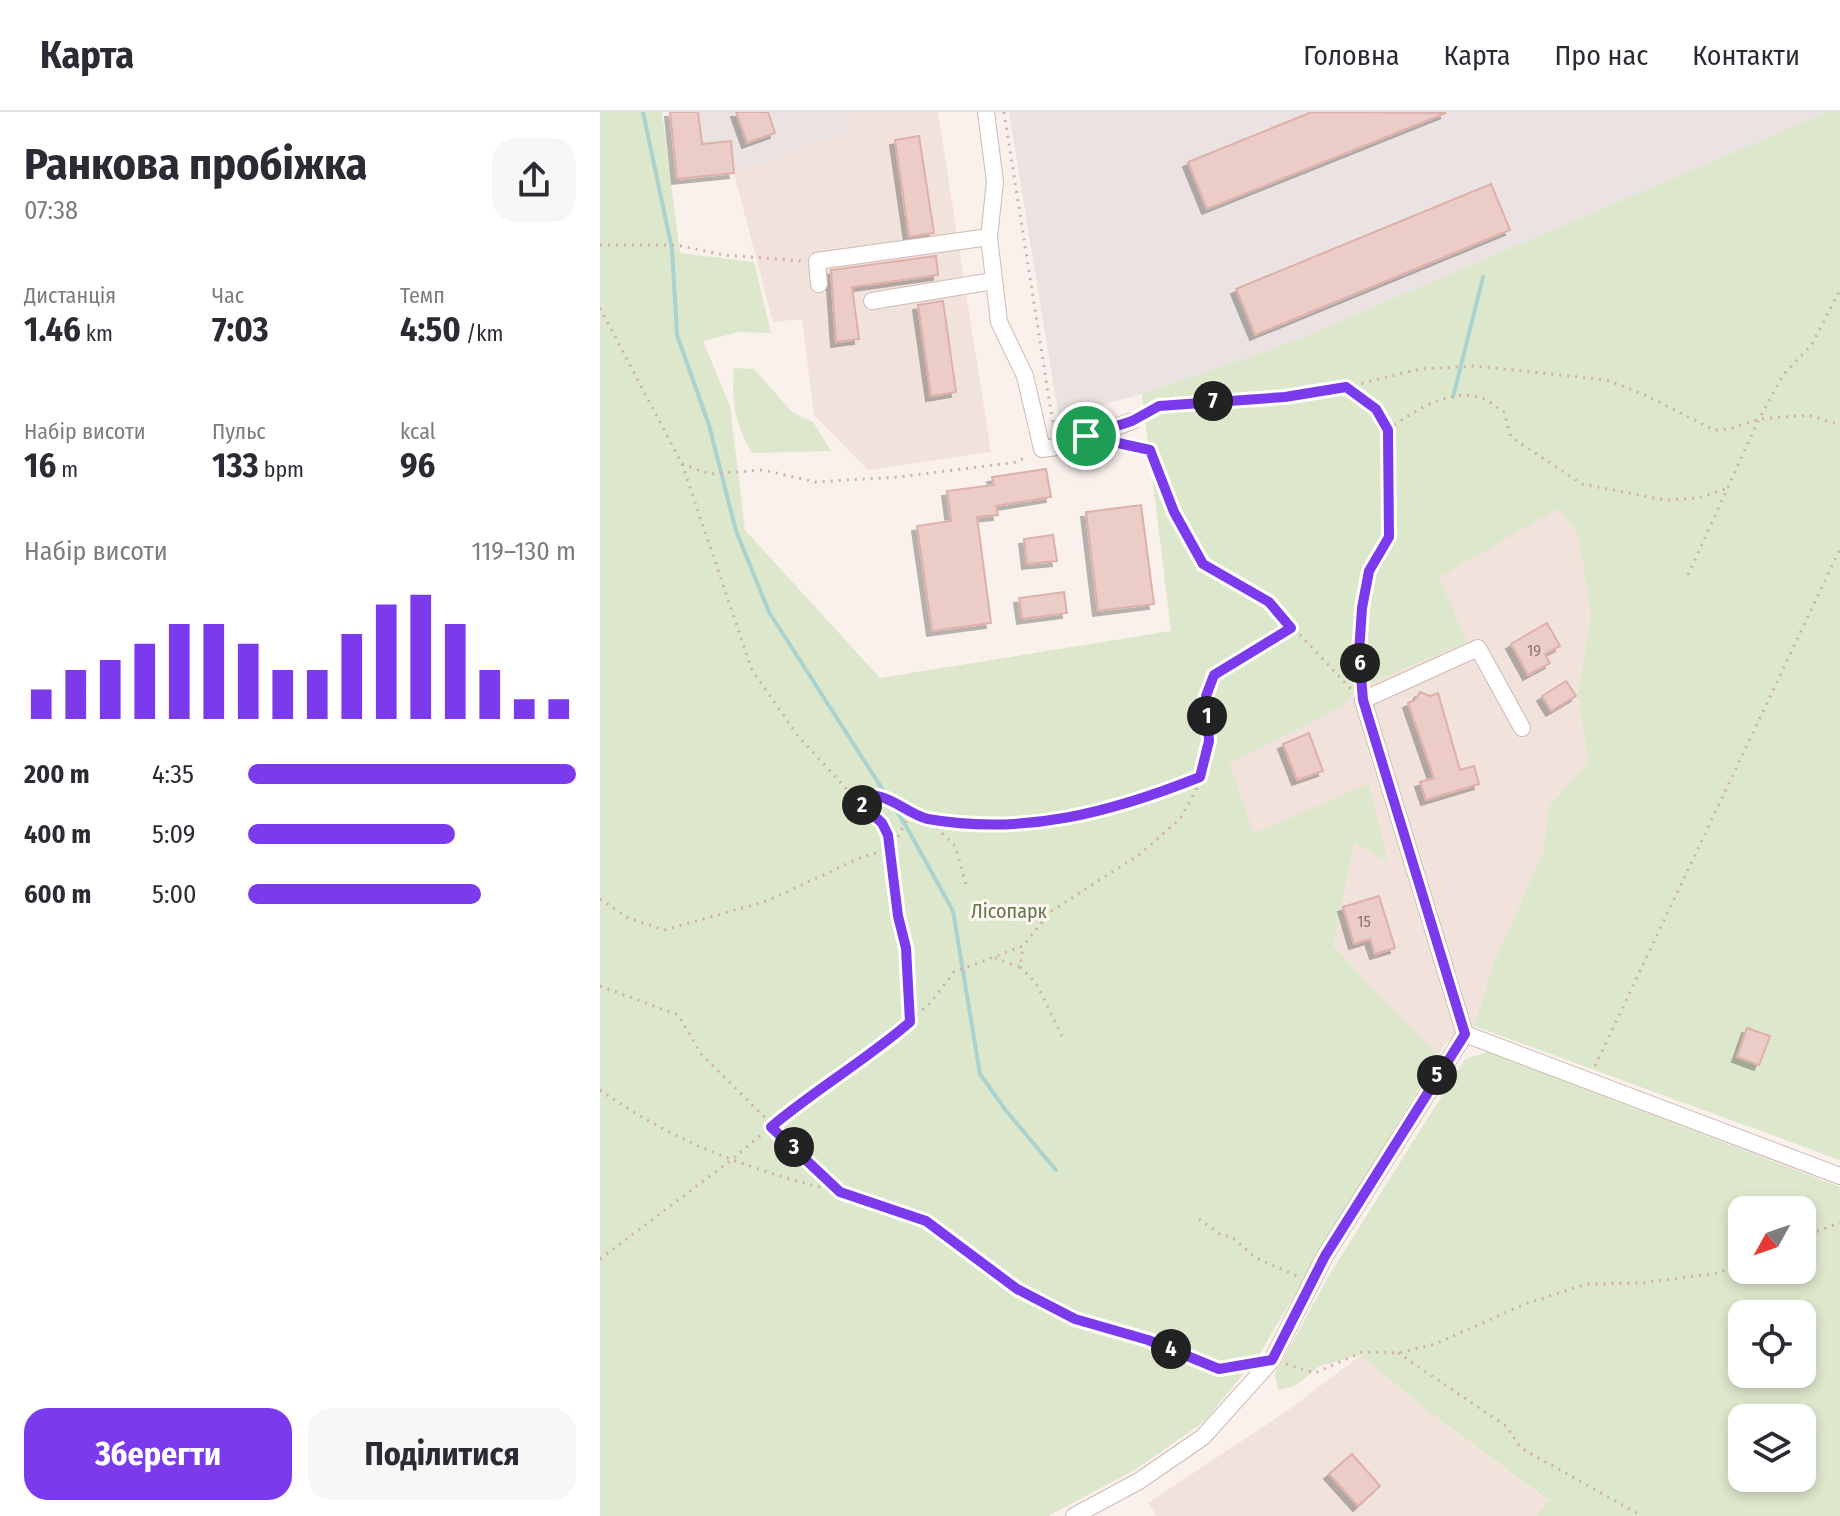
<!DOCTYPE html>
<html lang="uk">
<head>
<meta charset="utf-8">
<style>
  :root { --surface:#fff; --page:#f7f7f7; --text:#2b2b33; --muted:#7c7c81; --line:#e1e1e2; --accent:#7c3aed }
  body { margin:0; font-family:"Fira Sans Condensed",sans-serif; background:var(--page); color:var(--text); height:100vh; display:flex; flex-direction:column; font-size:30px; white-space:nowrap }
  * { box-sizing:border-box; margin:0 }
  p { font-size:26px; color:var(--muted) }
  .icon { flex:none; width:44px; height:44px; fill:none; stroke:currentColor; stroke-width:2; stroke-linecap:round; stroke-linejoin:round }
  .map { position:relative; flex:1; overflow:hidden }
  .sheet { display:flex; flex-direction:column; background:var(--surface); width:600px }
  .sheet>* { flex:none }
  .needle { width:52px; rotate:230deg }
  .controls { position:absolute; left:1128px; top:1084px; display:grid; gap:16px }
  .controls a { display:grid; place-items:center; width:88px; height:88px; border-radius:16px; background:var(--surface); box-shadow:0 4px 12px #0003; font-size:40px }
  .pin { position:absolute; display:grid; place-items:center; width:68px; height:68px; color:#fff; margin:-34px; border:4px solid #fff; border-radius:50%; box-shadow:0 2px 8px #0007 }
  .km { position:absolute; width:40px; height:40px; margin:-20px; border-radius:50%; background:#222; color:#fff; font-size:22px; line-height:40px; text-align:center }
  .round { display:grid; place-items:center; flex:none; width:84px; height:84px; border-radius:24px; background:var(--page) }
  .overview { display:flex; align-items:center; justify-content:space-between; height:136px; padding:0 24px }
  h1 { font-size:44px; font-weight:700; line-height:60px }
  .figures { display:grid; grid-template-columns:repeat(3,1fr); gap:12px; height:136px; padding:8px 24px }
  .figures div { display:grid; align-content:center }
  .figures b { font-size:34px; font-weight:700 }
  .figures small { font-size:22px; font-weight:400 }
  .figures p { font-size:22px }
  .chart { height:224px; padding:16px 24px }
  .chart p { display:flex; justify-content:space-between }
  .chart svg { width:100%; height:144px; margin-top:8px; stroke:var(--accent); stroke-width:6 }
  .button { display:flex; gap:16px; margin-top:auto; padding:16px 24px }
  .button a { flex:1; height:92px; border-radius:24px; background:var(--accent); color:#fff; font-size:32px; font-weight:700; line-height:92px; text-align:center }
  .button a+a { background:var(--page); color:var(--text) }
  ul { padding:0 24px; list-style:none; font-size:26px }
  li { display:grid; grid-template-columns:128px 96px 1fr; align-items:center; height:60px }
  li i { height:20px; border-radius:10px; background:var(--accent) }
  header { display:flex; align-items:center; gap:48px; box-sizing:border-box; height:112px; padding:0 40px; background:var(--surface); border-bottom:2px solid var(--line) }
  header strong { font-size:38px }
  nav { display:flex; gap:44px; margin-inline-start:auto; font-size:28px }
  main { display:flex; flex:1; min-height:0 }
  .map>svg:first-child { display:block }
  .residential { fill:#f1e2db }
  .industrial { fill:#ebe3e1 }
  .green { fill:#dde7cb; fill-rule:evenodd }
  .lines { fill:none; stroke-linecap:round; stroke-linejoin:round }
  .stream { stroke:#aad3cf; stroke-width:4 }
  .building { fill:#ecccc7; stroke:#ddb0a9; stroke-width:2; filter:url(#shadow) }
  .minor-casing { stroke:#cebab5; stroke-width:18 }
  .path { stroke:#d2afaa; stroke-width:3; stroke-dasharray:2 6; stroke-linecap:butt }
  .minor { stroke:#fff; stroke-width:16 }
  .route-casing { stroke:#fff; stroke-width:16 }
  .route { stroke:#7c3aed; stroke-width:10 }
  .labels { text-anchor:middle; stroke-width:6; stroke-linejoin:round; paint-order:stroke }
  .number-label { font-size:16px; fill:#91736e }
  .park-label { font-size:20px; fill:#63774b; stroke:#fdf6f2 }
</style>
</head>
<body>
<header>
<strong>Карта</strong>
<nav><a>Головна</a><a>Карта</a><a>Про нас</a><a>Контакти</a></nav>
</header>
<main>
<section class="sheet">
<div class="overview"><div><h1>Ранкова пробіжка</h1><p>07:38</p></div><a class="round"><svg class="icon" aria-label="share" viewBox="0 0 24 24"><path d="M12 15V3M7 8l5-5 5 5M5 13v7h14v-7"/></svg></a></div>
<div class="figures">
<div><p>Дистанція</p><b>1.46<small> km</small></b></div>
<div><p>Час</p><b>7:03</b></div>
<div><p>Темп</p><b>4:50<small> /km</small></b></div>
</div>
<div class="figures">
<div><p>Набір висоти</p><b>16<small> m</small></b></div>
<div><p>Пульс</p><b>133<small> bpm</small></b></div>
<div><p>kcal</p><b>96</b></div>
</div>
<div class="chart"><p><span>Набір висоти</span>119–130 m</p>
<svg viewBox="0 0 160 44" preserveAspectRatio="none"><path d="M5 44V35M15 44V29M25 44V26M35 44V21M45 44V15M55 44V15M65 44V21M75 44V29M85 44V29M95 44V18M105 44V9M115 44V6M125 44V15M135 44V29M145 44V38M155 44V38"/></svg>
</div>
<ul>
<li><b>200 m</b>4:35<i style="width:100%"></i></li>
<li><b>400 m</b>5:09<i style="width:63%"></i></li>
<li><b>600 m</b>5:00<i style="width:71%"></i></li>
</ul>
<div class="button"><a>Зберегти</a><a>Поділитися</a></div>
</section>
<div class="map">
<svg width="1240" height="1404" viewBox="0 0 1240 1404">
  <defs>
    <filter id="shadow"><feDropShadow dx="-5" dy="5" stdDeviation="0" flood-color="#0004"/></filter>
  </defs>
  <rect width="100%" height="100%" fill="#faf1ec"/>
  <g class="residential">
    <polygon points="244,0 338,0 391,340 268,358 214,303 202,207 173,210 134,61 248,19"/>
    <polygon points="960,395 978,423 991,502 978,580 988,651 949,694 943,741 894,850 874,914 845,932 838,944 733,834 754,729 788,749 769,673 654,721 628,652 744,593 755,578 868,530 837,466"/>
    <polygon points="761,1243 823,1295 948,1389 992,1404 557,1404 548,1391 687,1299"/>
  </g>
  <g class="industrial">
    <polygon points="70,0 244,0 248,19 134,61 77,67"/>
    <polygon points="409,0 1227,0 692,230 542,282 467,302 458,301"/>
  </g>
  <g class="green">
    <polygon points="0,0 62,0 80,141 154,150 171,221 139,220 103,229 130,294 145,418 280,566 571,519 542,282 692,230 1227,0 1240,0 1240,1048 874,914 894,850 943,741 949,694 988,651 978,580 991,502 978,423 959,396 838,466 868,530 755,578 744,593 629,652 654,721 769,672 788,750 754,730 733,834 838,944 660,1241 605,1309 535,1358 448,1404 0,1404"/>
    <path d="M134,256L154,257L192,300L213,310L231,339L152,341C135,311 131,291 134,256Z"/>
    <path d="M888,940L1240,1075V1404H937L948,1388L823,1295L761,1243L720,1254L695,1274L678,1278L675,1262L728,1165L865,947ZM1142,1098H1202V1158H1142ZM1142,1202H1202V1262H1142ZM1142,1306H1202V1366H1142Z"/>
  </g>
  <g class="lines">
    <g class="stream">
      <polyline points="43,0 72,137 77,223 109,313 136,419 169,500 306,714 353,799 380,962 407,1000 456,1058"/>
      <polyline points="853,285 883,165"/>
    </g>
  </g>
  <g class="building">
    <polygon points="70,0 98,0 102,32 131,29 134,61 77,67"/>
    <polygon points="136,0 168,0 175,21 147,31"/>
    <polygon points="712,0 846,1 607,97 588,50"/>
    <polygon points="319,24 334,121 309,125 295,28"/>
    <polygon points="891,72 910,118 655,223 636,177"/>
    <polygon points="336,144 338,163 252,175 259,227 236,230 231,158"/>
    <polygon points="343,189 356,280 331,284 318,193"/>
    <polygon points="446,357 451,385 396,394 398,403 377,405 391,511 332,519 317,414 351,409 347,379 394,373 392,365"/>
    <polygon points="541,393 554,492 498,499 486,400"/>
    <polygon points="453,423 457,449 427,452 424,427"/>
    <polygon points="464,480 467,501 422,507 419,486"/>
    <polygon points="947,511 960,534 945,542 950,551 928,563 911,532"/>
    <polygon points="966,569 976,584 951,599 942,584"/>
    <polygon points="820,580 830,584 838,581 860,658 874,654 879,672 826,688 820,670 834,666 808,591 815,588"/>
    <polygon points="709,621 723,659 697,668 683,632"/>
    <polygon points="779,784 795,836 775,842 770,827 754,832 743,795"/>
    <polygon points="1147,916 1170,924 1159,953 1137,945"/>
    <polygon points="752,1342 780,1374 758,1394 729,1362"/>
  </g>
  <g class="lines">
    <defs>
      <g id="minor">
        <polyline points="386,0 395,70 389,125 399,210 425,264 442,337 464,334 532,309"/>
        <polyline points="219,172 217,149 389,125"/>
        <polyline points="272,189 393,169"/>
        <polyline points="865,922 763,588 878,536 922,616"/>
        <polyline points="865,922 1240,1064"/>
        <polyline points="474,1404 539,1369 603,1325 672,1248 725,1144 865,922"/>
      </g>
    </defs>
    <use href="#minor" class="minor-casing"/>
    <g class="path">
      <polyline points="404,0 453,312"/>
      <polyline points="0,133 76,133 125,143 203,149"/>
      <polyline points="0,196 82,352 152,558 198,624 253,684 282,711 288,723 298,804 306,836 310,908"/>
      <polyline points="746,275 820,257 876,254 1007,268 1047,284 1114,318 1129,317 1159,307 1209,303 1240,313"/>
      <polyline points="546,301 559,294 685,285 746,275 776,297 788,318 789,425 769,459 762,496 761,572"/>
      <path d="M788,318C812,300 849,275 882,286C889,288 897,296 904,300L911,325L982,372L1065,388L1098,386L1125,377"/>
      <polyline points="518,330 550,338 574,400 603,452 669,490 752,578"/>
      <polyline points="82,352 110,362 163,358 215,370 298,365 417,350 428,344"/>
      <polyline points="1088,463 1159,307 1183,263 1212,232 1240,178"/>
      <polyline points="253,684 279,684 328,707"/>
      <path d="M366,772L355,734L328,707C379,710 431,715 482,705C523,697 561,680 600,665"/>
      <polyline points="0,787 28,806 64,818 167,789 262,745 292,737 310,701"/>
      <polyline points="395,846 420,855 423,834"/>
      <polyline points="420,855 436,871 462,924"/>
      <polyline points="0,874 78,903 102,943 240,1080 326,1109 417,1177 475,1207 548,1228 619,1257 647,1252"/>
      <polyline points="995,954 1240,437"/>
      <path d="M0,978C72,1029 151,1059 236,1079"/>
      <polyline points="599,1107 620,1122 632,1125 656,1146 697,1164"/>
      <polyline points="1202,1125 1240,1111"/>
      <polyline points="0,1147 130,1049 217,976 280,936 331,890 354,860 423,834 450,800 540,742 580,707 596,678 609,629 606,584 614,563 691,516"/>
      <polyline points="798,1241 906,1314 921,1336 1042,1404"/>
      <polyline points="686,1252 715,1261 762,1240 798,1241 835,1232 925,1192 987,1172 1042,1171 1118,1161 1142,1151"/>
    </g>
    <use href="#minor" class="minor"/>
  </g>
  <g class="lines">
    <defs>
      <path id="route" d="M746,275L776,297L788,318L789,425L769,459L762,496L759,541L763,588L865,922L725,1144L672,1248L619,1257L548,1228L475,1207L417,1177L326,1109L240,1080L171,1015C216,977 266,948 310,910L306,836L298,804L288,723L282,711L253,684C260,684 270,683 277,684C295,687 310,703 328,707C424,724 512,700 600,665L609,629L606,584L614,563L691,516L669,490L603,452L574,400L550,338L486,324L532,309L559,294L685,285Z"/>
    </defs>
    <use href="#route" class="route-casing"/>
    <use href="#route" class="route"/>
  </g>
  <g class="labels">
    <g class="number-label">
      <text x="934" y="544">19</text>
      <text x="764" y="815">15</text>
    </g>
    <g class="park-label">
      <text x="409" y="806">Лісопарк</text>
    </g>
  </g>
</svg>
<div class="controls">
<a><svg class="needle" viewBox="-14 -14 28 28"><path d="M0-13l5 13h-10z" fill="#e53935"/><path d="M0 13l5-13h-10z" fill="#7c7c81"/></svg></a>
<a><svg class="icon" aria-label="locate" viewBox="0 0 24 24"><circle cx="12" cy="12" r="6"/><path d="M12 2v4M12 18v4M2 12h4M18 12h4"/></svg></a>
<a><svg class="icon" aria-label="layers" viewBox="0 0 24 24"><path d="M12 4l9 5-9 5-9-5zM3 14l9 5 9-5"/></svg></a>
</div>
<div class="pin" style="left:486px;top:324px;background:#1e9e55"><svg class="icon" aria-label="arrive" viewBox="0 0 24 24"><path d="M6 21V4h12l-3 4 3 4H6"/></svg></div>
<b class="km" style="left:607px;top:604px">1</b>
<b class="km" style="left:262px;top:693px">2</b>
<b class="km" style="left:194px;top:1035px">3</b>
<b class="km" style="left:571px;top:1237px">4</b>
<b class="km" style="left:837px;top:963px">5</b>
<b class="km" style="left:760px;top:551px">6</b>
<b class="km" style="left:613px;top:289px">7</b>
</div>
</main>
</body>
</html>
